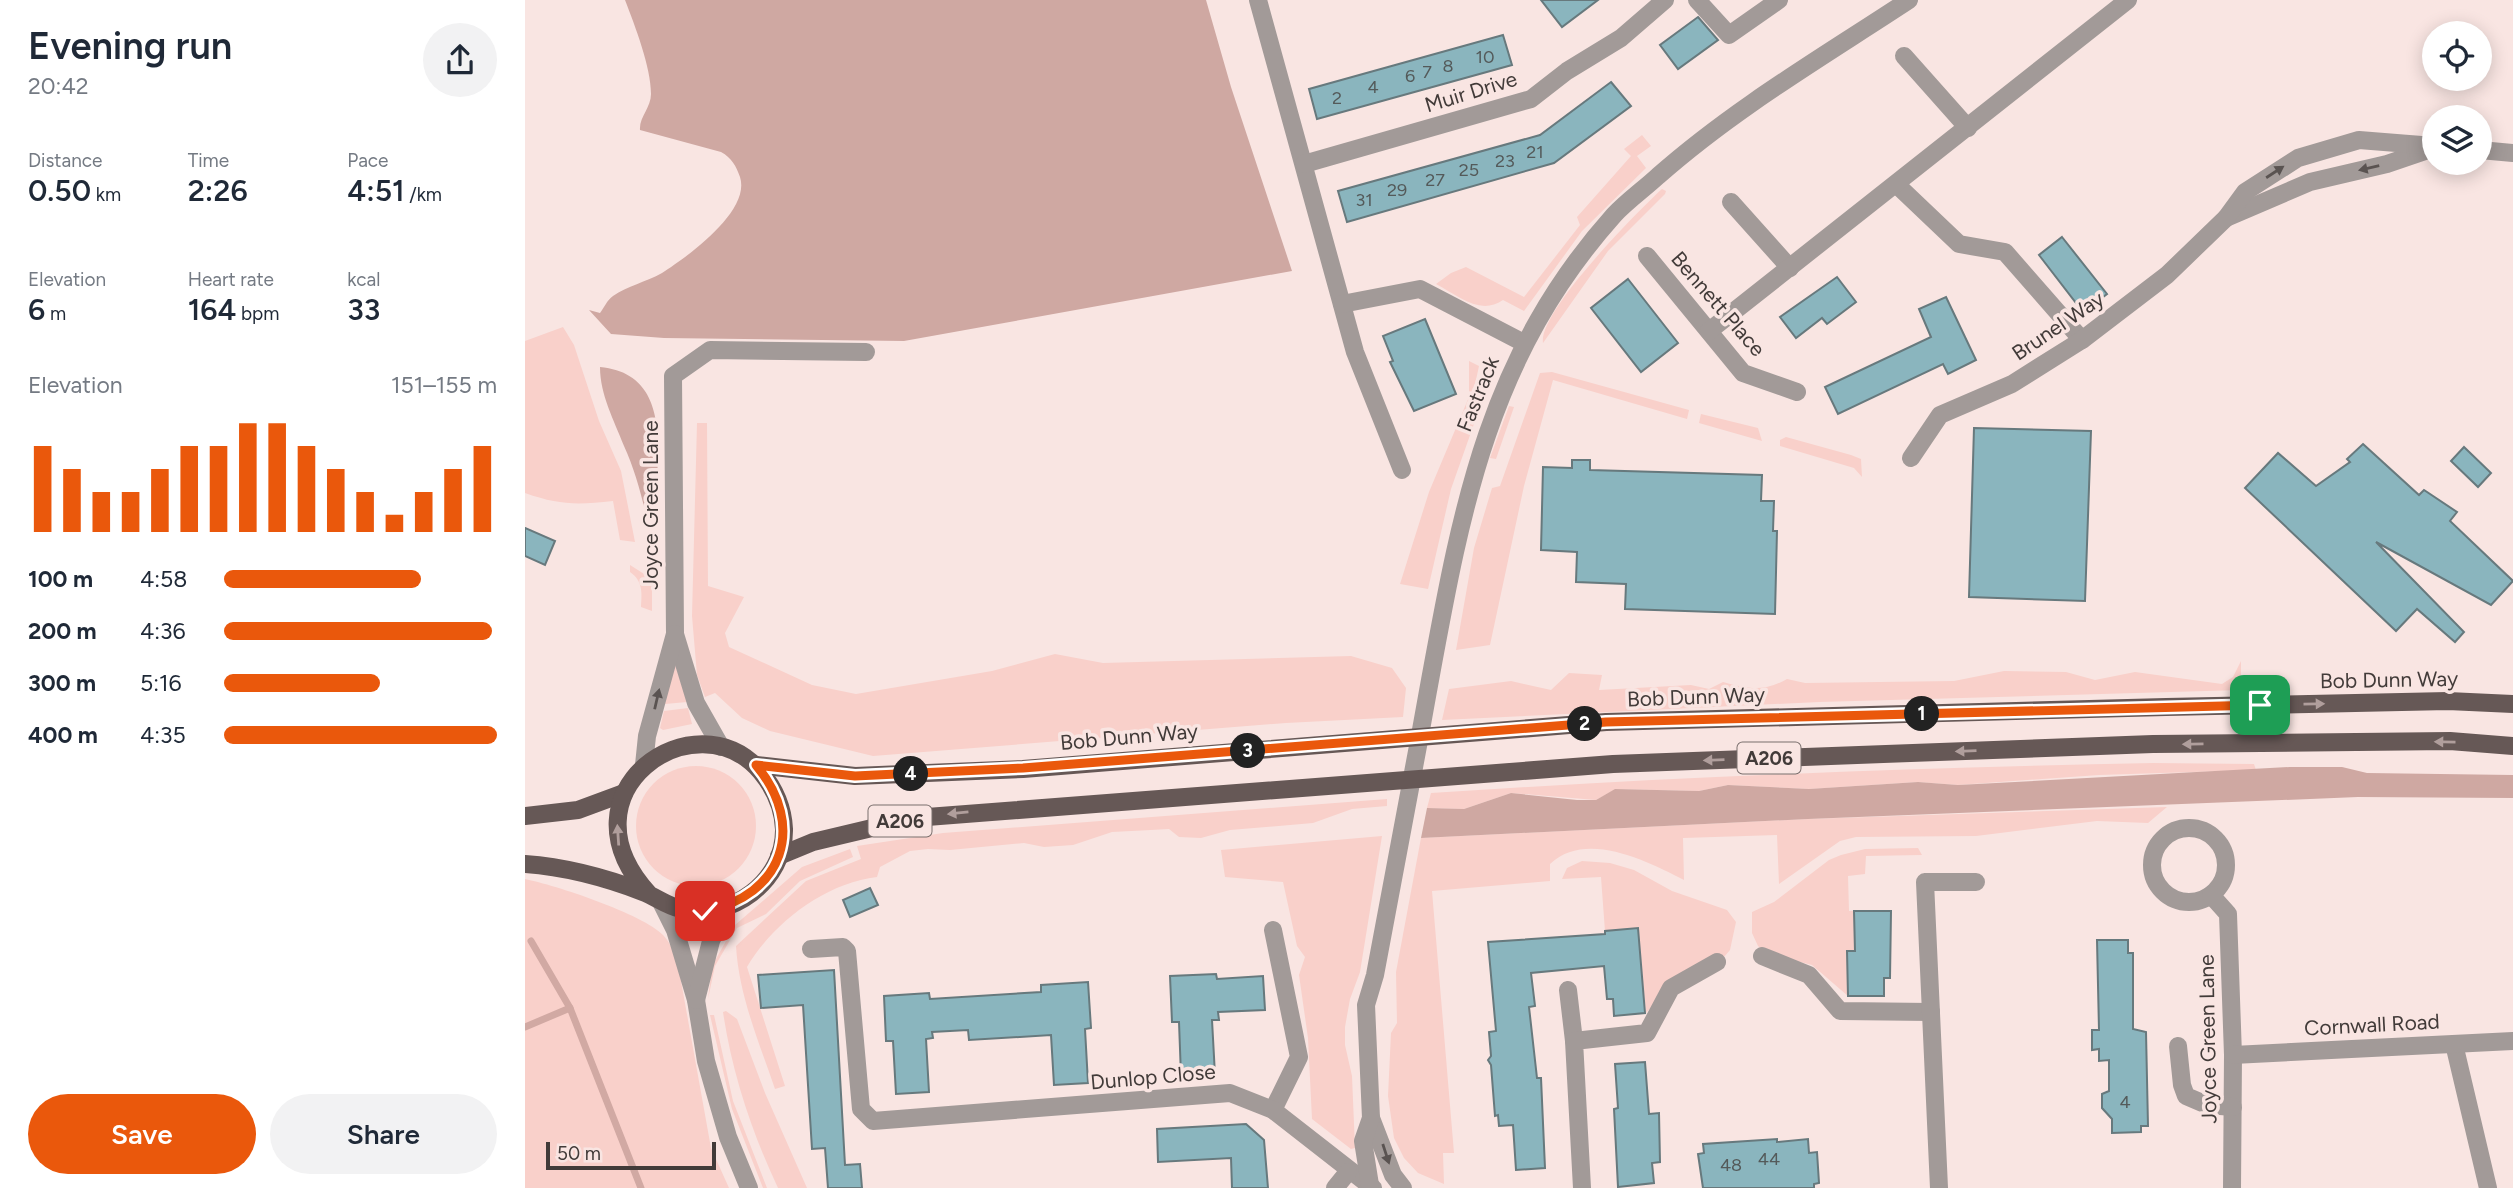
<!DOCTYPE html>
<html lang="en">
<head>
<meta charset="utf-8">
<style>
  :root { --surface:#fff; --page:#f2f2f3; --text:#1f2937; --muted:#747a83; --accent:#ea580c }
  body { margin:0; font-family:Figtree,sans-serif; background:var(--page); color:var(--text); height:100vh; display:flex; flex-direction:column; font-size:26px; white-space:nowrap }
  * { box-sizing:border-box; margin:0 }
  p { font-size:23px; color:var(--muted) }
  .icon { flex:none; width:38px; height:38px; fill:none; stroke:currentColor; stroke-width:2; stroke-linecap:round; stroke-linejoin:round }
  .map { position:relative; flex:1; overflow:hidden }
  .sheet { display:flex; flex-direction:column; background:var(--surface); width:525px }
  .sheet>* { flex:none }
  .tools { position:absolute; left:1897px; top:21px; display:grid; gap:14px }
  .tools a { display:grid; place-items:center; width:70px; height:70px; border-radius:50%; background:var(--surface); box-shadow:0 4px 18px #0003; font-size:35px }
  .scale { position:absolute; left:21px; bottom:18px; width:170px; box-sizing:border-box; padding-left:7px; border:4px solid #423b39; border-top:0; font-size:19px; line-height:24px; white-space:nowrap; color:#423b39; -webkit-text-stroke:5px #f9e5e2; paint-order:stroke }
  .pin { position:absolute; display:grid; place-items:center; width:60px; height:60px; color:#fff; margin:-30px; border-radius:14px; box-shadow:0 4px 10px #0006 }
  .km { position:absolute; width:35px; height:35px; margin:-18px; border-radius:50%; background:#222; color:#fff; font-size:19px; line-height:35px; text-align:center }
  .round { display:grid; place-items:center; flex:none; width:74px; height:74px; border-radius:37px; background:var(--page) }
  .overview { display:flex; align-items:center; justify-content:space-between; height:119px; padding:0 28px }
  h1 { font-size:38px; font-weight:600; line-height:52px }
  .figures { display:grid; grid-template-columns:repeat(3,1fr); gap:10px; height:119px; padding:7px 28px }
  .figures div { display:grid; align-content:center }
  .figures b { font-size:30px; font-weight:600 }
  .figures small { font-size:19px; font-weight:400 }
  .figures p { font-size:19px }
  .chart { height:196px; padding:14px 28px }
  .chart p { display:flex; justify-content:space-between }
  .chart svg { width:100%; height:126px; margin-top:7px; stroke:var(--accent); stroke-width:6 }
  .action { display:flex; gap:14px; margin-top:auto; padding:14px 28px }
  .action a { flex:1; height:80px; border-radius:42px; background:var(--accent); color:#fff; font-size:28px; font-weight:600; line-height:80px; text-align:center }
  .action a+a { background:var(--page); color:var(--text) }
  ul { padding:0 28px; list-style:none; font-size:23px }
  li { display:grid; grid-template-columns:112px 84px 1fr; align-items:center; height:52px }
  li i { height:18px; border-radius:9px; background:var(--accent) }
  main { display:flex; flex:1; min-height:0 }
  .map>svg:first-child { display:block }
  .green { fill:#f9d0ca }
  .forest { fill:#cfa8a2 }
  .lines { fill:none; stroke-linecap:round; stroke-linejoin:round }
  .stream { stroke:#d1a9a3; stroke-width:7 }
  .building { fill:#8ab5be; stroke:#67797d; stroke-width:2 }
  .minor { stroke:#a29a98; stroke-width:18 }
  .major { stroke:#665856; stroke-width:18 }
  .oneway { fill:#5a5351 }
  .oneway2 { fill:#b09e9c }
  .route-casing { stroke:#fff; stroke-width:14 }
  .route { stroke:#ea580c; stroke-width:9 }
  .labels { text-anchor:middle; stroke-width:7; stroke-linejoin:round; paint-order:stroke }
  .number-label { font-size:18px; fill:#545a5a }
  .shield { fill:#f9e5e2; stroke:#796e6c; stroke-width:2 }
  .shield-label { font-size:19px; font-weight:bold; fill:#423b39 }
  .street-label { font-size:21px; fill:#423b39; stroke:#f9e5e2 }
</style>
</head>
<body>
<main>
<section class="sheet">
<div class="overview"><div><h1>Evening run</h1><p>20:42</p></div><a class="round"><svg class="icon" aria-label="share" viewBox="0 0 24 24"><path d="M12 15V3M7 8l5-5 5 5M5 13v7h14v-7"/></svg></a></div>
<div class="figures">
<div><p>Distance</p><b>0.50<small> km</small></b></div>
<div><p>Time</p><b>2:26</b></div>
<div><p>Pace</p><b>4:51<small> /km</small></b></div>
</div>
<div class="figures">
<div><p>Elevation</p><b>6<small> m</small></b></div>
<div><p>Heart rate</p><b>164<small> bpm</small></b></div>
<div><p>kcal</p><b>33</b></div>
</div>
<div class="chart"><p><span>Elevation</span>151–155 m</p>
<svg viewBox="0 0 160 44" preserveAspectRatio="none"><path d="M5 44V14M15 44V22M25 44V30M35 44V30M45 44V22M55 44V14M65 44V14M75 44V6M85 44V6M95 44V14M105 44V22M115 44V30M125 44V38M135 44V30M145 44V22M155 44V14"/></svg>
</div>
<ul>
<li><b>100 m</b>4:58<i style="width:72%"></i></li>
<li><b>200 m</b>4:36<i style="width:98%"></i></li>
<li><b>300 m</b>5:16<i style="width:57%"></i></li>
<li><b>400 m</b>4:35<i style="width:100%"></i></li>
</ul>
<div class="action"><a>Save</a><a>Share</a></div>
</section>
<div class="map">
<svg width="1988" height="1188" viewBox="0 0 1988 1188">
  <rect width="100%" height="100%" fill="#f9e5e2"/>
  <g class="green">
    <path d="M1117,135L1126,146L1112,156L1121,168L1057,231L999,311L978,300C955,316 934,296 911,284L926,273L941,267L999,297L1055,225L1052,217L1106,156L1099,149Z"/>
    <path d="M1137,189L1141,191L1140,194L1083,251L1018,343C1013,312 1113,211 1137,189Z"/>
    <path d="M38,327L49,345L74,421L96,471L110,542L95,540L88,501C52,505 34,505 0,493V341Z"/>
    <polygon points="944,361 954,366 943,417 950,421 926,489 903,589 875,584 904,492 944,397"/>
    <polygon points="1027,372 1164,410 1162,419 1028,380 999,486 965,645 931,650 949,548 967,488 975,486 1015,373"/>
    <polygon points="984,406 989,407 971,459 965,458"/>
    <polygon points="1176,414 1233,428 1237,441 1174,423"/>
    <polygon points="172,423 182,423 183,586 219,597 200,633 204,647 287,685 331,694 467,671 530,654 578,663 826,656 867,668 881,688 878,717 761,723 348,756 245,731 217,718 190,693 180,697 172,675 167,616"/>
    <polygon points="1261,437 1326,455 1336,459 1337,477 1329,468 1255,446 1255,440"/>
    <path d="M105,565L127,579V611L116,607C117,593 118,581 105,572Z"/>
    <polygon points="148,657 162,702 140,704"/>
    <path d="M1716,661V690L1294,702L917,720L924,689L986,681L1026,690L1044,673L1077,675L1074,690L1166,685L1184,689L1198,682C1223,689 1239,692 1262,679L1280,683L1429,681L1479,671L1541,672L1570,680L1610,672L1697,684L1708,677Z"/>
    <polygon points="163,708 167,724 138,730 135,728 139,711"/>
    <path d="M1628,763L1729,764L1731,770L1574,775L1433,785L1393,782L1284,789L1203,785L1174,791L1091,789L1071,800L986,793L939,809L902,808L906,793C1146,777 1387,768 1628,763Z"/>
    <circle cx="171" cy="826" r="60"/>
    <path d="M862,799V806L827,809L788,823L705,830L676,838L654,837L644,829L626,830L587,832L548,845L519,847L499,843L425,850L403,849L385,851L355,867L352,877C300,883 248,923 222,967L260,1086L250,1089C234,1042 214,996 211,946L281,881L336,859L332,846L418,833Z"/>
    <path d="M1642,807L1623,823L1572,821L1451,836L1331,837L1315,841L1254,884L1252,835L1158,838L1159,880C1122,861 1061,830 1025,864V881L907,891L929,1153H918L919,1184L893,1173L879,1158L869,1138L863,1096L866,1033L872,1023L871,972L896,838L1283,819Z"/>
    <polygon points="857,836 835,972 825,999 820,1027 820,1045 827,1076 830,1148 826,1149 787,1119 783,1038 774,975 780,957 772,946 758,882 700,877 696,850"/>
    <polygon points="1393,848 1397,855 1341,856 1340,874 1323,876 1324,911 1329,911 1330,951 1322,952 1323,996 1287,965 1241,953 1233,946 1227,933 1227,912 1249,902 1304,860 1316,855 1340,849"/>
    <polygon points="325,849 328,857 275,881 241,914 212,928 190,966 183,999 187,966 210,925 277,867"/>
    <polygon points="1057,861 1085,863 1109,870 1147,891 1202,910 1211,922 1205,950 1199,957 1183,963 1145,987 1121,1013 1113,928 1080,931 1076,877 1037,879 1042,868"/>
    <path d="M0,879C30,885 118,914 138,935C147,944 150,958 154,970L186,1148L204,1188H0Z"/>
    <path d="M201,1011L212,1019L240,1093L282,1188H253C227,1133 207,1073 198,1012Z"/>
    <polygon points="189,1015 208,1101 242,1188 238,1188 207,1109 185,1015"/>
  </g>
  <g class="forest">
    <path d="M100,0H681L706,87L767,271L379,341L139,338L86,334L64,310L75,313C79,308 82,300 88,296C102,286 121,282 137,273C162,257 226,211 215,177C211,166 207,158 196,152L115,130C114,117 126,108 126,94C126,67 110,26 100,0Z"/>
    <path d="M75,367C149,374 132,456 130,511L126,516L121,514C115,490 109,468 99,446C89,420 75,395 75,367Z"/>
    <polygon points="1765,767 1817,767 1842,773 1988,775 1988,798 1833,797 1283,819 896,838 902,808 939,809 986,793 1052,800 1071,800 1090,789 1174,791 1203,785 1284,789 1393,782 1433,785"/>
  </g>
  <g class="lines">
    <g class="stream">
      <polyline points="6,941 45,1008 116,1188"/>
      <polyline points="0,1027 45,1008"/>
    </g>
  </g>
  <g class="building">
    <polygon points="1016,0 1073,0 1037,27"/>
    <polygon points="1173,17 1193,40 1153,69 1135,45"/>
    <polygon points="978,35 987,65 792,119 784,89"/>
    <polygon points="1086,82 1106,106 1029,163 822,222 813,191 1015,135"/>
    <polygon points="1537,237 1582,294 1558,312 1514,255"/>
    <polygon points="1312,277 1331,302 1302,324 1297,318 1271,338 1255,317"/>
    <polygon points="1103,279 1153,343 1116,372 1066,308"/>
    <polygon points="1421,297 1451,360 1423,374 1418,364 1313,414 1300,387 1406,337 1394,309"/>
    <polygon points="900,319 931,394 889,411 865,362 868,361 858,336"/>
    <polygon points="1449,428 1566,431 1560,601 1444,597"/>
    <polygon points="1838,444 1894,495 1899,490 1932,512 1925,521 1988,581 1966,605 1851,542 1939,632 1930,642 1892,609 1871,631 1720,488 1753,453 1791,486 1825,462 1822,459"/>
    <polygon points="1939,447 1966,473 1953,487 1926,461"/>
    <polygon points="1047,460 1065,460 1065,470 1237,475 1236,501 1249,501 1248,531 1252,531 1250,614 1100,609 1101,584 1051,582 1052,552 1016,550 1018,467 1047,468"/>
    <polygon points="0,528 30,541 20,565 0,556"/>
    <polygon points="345,888 353,905 325,917 318,900"/>
    <polygon points="1329,911 1366,911 1365,978 1359,978 1359,996 1323,996 1322,951 1330,951"/>
    <polygon points="1113,928 1120,1013 1089,1016 1088,999 1082,999 1079,966 1006,973 1010,1006 1004,1007 1012,1078 1016,1078 1020,1168 991,1170 988,1125 974,1126 973,1115 970,1116 966,1065 963,1060 966,1056 964,1032 971,1031 963,942 1080,934 1080,931"/>
    <polygon points="1572,940 1603,940 1603,953 1608,953 1608,1029 1621,1032 1623,1126 1616,1126 1616,1132 1587,1133 1587,1119 1577,1108 1577,1094 1584,1091 1584,1060 1574,1061 1574,1049 1567,1050 1567,1030 1574,1030"/>
    <polygon points="309,970 320,1165 335,1164 337,1188 303,1188 300,1148 287,1149 278,1005 236,1008 233,975"/>
    <polygon points="691,974 692,979 738,976 740,1010 693,1012 694,1020 687,1020 690,1075 656,1076 654,1022 647,1022 645,976"/>
    <polygon points="563,982 566,1028 560,1029 563,1083 529,1085 526,1035 444,1040 443,1030 407,1032 408,1038 401,1039 404,1092 371,1094 368,1041 361,1041 359,996 404,993 405,999 516,992 516,985"/>
    <polygon points="1120,1062 1124,1114 1134,1113 1135,1162 1127,1163 1129,1183 1093,1187 1089,1109 1093,1108 1090,1064"/>
    <polygon points="721,1124 739,1140 743,1188 707,1188 706,1158 633,1162 632,1129"/>
    <polygon points="1252,1139 1252,1142 1283,1139 1284,1153 1292,1152 1294,1183 1289,1184 1289,1188 1178,1188 1173,1154 1179,1153 1178,1144"/>
  </g>
  <g class="lines">
    <g class="minor">
      <polyline points="733,0 830,352 877,470"/>
      <polyline points="1172,0 1204,35 1254,0"/>
      <polyline points="1379,56 1443,128"/>
      <polyline points="1955,150 1988,153"/>
      <polyline points="779,164 1006,99 1042,71 1096,38 1140,0"/>
      <polyline points="1372,185 1434,244 1480,252 1557,340"/>
      <polyline points="1206,202 1265,268"/>
      <polyline points="1701,218 1785,182 1862,164 1906,149"/>
      <polyline points="1122,256 1218,373 1272,392"/>
      <polyline points="817,304 895,289 999,343"/>
      <polyline points="1184,331 1603,0"/>
      <polyline points="1386,458 1415,415 1487,384 1557,340 1642,275 1701,218 1720,192 1773,158 1834,140 1909,146"/>
      <polyline points="196,747 171,703 150,634 148,376 185,350 341,352"/>
      <polyline points="119,765 122,736 150,634"/>
      <circle cx="1664" cy="865" r="37"/>
      <polyline points="1686,895 1703,914 1708,1055 1707,1188"/>
      <polyline points="136,902 150,930 171,1000 181,1061 203,1137 224,1188"/>
      <polyline points="748,930 774,1057 748,1110"/>
      <polyline points="286,949 318,947 322,951 336,1109 348,1121 705,1093 748,1110 848,1188"/>
      <polyline points="1237,956 1284,975 1315,1011 1406,1012"/>
      <polyline points="1043,990 1049,1041"/>
      <polyline points="171,1000 186,941 202,907"/>
      <polyline points="1929,1044 1963,1188"/>
      <polyline points="1653,1046 1657,1085 1661,1096 1682,1105 1708,1107"/>
      <polyline points="1708,1055 1988,1041"/>
      <polyline points="846,1118 868,1175 878,1188"/>
      <path d="M845,1185L838,1141L846,1118L841,1005L850,975C868,881 886,786 903,691C936,511 962,357 1089,215C1102,201 1119,189 1133,176C1210,108 1299,56 1384,0"/>
      <polyline points="810,1188 823,1172"/>
      <polyline points="1057,1188 1049,1041 1122,1033 1146,988 1192,962"/>
      <polyline points="1414,1188 1400,882 1451,882"/>
    </g>
    <g class="major">
      <polyline points="231,765 330,776 498,769 1081,722 1641,707 1923,701 1988,704"/>
      <polyline points="0,816 53,810 99,793"/>
      <polyline points="254,856 288,842 389,818 1088,764 1628,744 1925,741 1988,746"/>
      <path d="M0,864C42,867 79,877 118,892C131,897 142,906 156,909C206,921 260,881 259,829C258,807 250,789 236,772C171,695 30,792 124,894"/>
    </g>
  </g>
  <defs><path id="oneway-solid" d="M-6-.8H1V-3.2L6.5 0L1 3.2V.8H-6Z" transform="scale(1.75)"/></defs>
  <g class="oneway">
    <use href="#oneway-solid" transform="translate(1844 168) rotate(167)"/>
    <use href="#oneway-solid" transform="translate(1750 172) rotate(-33)"/>
    <use href="#oneway-solid" transform="translate(132 699) rotate(-77)"/>
    <use href="#oneway-solid" transform="translate(861 1154) rotate(72)"/>
  </g>
  <g class="oneway2">
    <use href="#oneway-solid" transform="translate(1789 704) rotate(-1)"/>
    <use href="#oneway-solid" transform="translate(1920 742) rotate(-179)"/>
    <use href="#oneway-solid" transform="translate(1668 744) rotate(179)"/>
    <use href="#oneway-solid" transform="translate(1441 751) rotate(178)"/>
    <use href="#oneway-solid" transform="translate(1189 760) rotate(178)"/>
    <use href="#oneway-solid" transform="translate(433 813) rotate(174)"/>
    <use href="#oneway-solid" transform="translate(93 835) rotate(-94)"/>
  </g>
  <g class="lines">
    <defs>
      <path id="route" d="M180,911C258,896 282,826 231,765L330,776L498,768L1081,722L1735,705"/>
    </defs>
    <use href="#route" class="route-casing"/>
    <use href="#route" class="route"/>
  </g>
  <g class="labels">
    <g class="number-label">
      <text x="960" y="63">10</text>
      <text x="923" y="72">8</text>
      <text x="902" y="78">7</text>
      <text x="885" y="82">6</text>
      <text x="848" y="93">4</text>
      <text x="812" y="104">2</text>
      <text x="1010" y="158">21</text>
      <text x="980" y="167">23</text>
      <text x="944" y="176">25</text>
      <text x="910" y="186">27</text>
      <text x="872" y="196">29</text>
      <text x="839" y="206">31</text>
      <text x="1600" y="1108">4</text>
      <text x="1244" y="1165">44</text>
      <text x="1206" y="1171">48</text>
    </g>
    <g class="shield">
      <rect x="1212.5" y="742.5" width="63" height="31" rx="5"/>
      <rect x="343.5" y="805.5" width="63" height="31" rx="5"/>
    </g>
    <g class="shield-label">
      <text x="1244" y="765">A206</text>
      <text x="375" y="828">A206</text>
    </g>
    <g class="street-label">
      <text transform="translate(946 92) rotate(-17)" y="7">Muir Drive</text>
      <text transform="translate(1193 304) rotate(49)" y="7">Bennett Place</text>
      <text transform="translate(1533 326) rotate(-34)" y="7">Brunel Way</text>
      <text transform="translate(953 394) rotate(-68)" y="7">Fastrack</text>
      <text transform="translate(126 505) rotate(-90)" y="7">Joyce Green Lane</text>
      <text transform="translate(1864 680) rotate(-1)" y="7">Bob Dunn Way</text>
      <text transform="translate(1171 697) rotate(-2)" y="7">Bob Dunn Way</text>
      <text transform="translate(604 737) rotate(-5)" y="7">Bob Dunn Way</text>
      <text transform="translate(1847 1025) rotate(-3)" y="7">Cornwall Road</text>
      <text transform="translate(1683 1039) rotate(-91)" y="7">Joyce Green Lane</text>
      <text transform="translate(628 1077) rotate(-5)" y="7">Dunlop Close</text>
    </g>
  </g>
</svg>
<div class="tools">
<a><svg class="icon" aria-label="locate" viewBox="0 0 24 24"><circle cx="12" cy="12" r="6"/><path d="M12 2v4M12 18v4M2 12h4M18 12h4"/></svg></a>
<a><svg class="icon" aria-label="layers" viewBox="0 0 24 24"><path d="M12 4l9 5-9 5-9-5zM3 14l9 5 9-5"/></svg></a>
</div>
<div class="scale">50 m</div>
<div class="pin" style="left:1735px;top:705px;background:#1e9e55"><svg class="icon" aria-label="arrive" viewBox="0 0 24 24"><path d="M6 21V4h12l-3 4 3 4H6"/></svg></div>
<div class="pin" style="left:180px;top:911px;background:#d93025"><svg class="icon" aria-label="check" viewBox="0 0 24 24"><path d="M5 12l5 5 9-10"/></svg></div>
<b class="km" style="left:1397px;top:714px">1</b>
<b class="km" style="left:1060px;top:724px">2</b>
<b class="km" style="left:723px;top:751px">3</b>
<b class="km" style="left:386px;top:774px">4</b>
</div>
</main>
</body>
</html>
